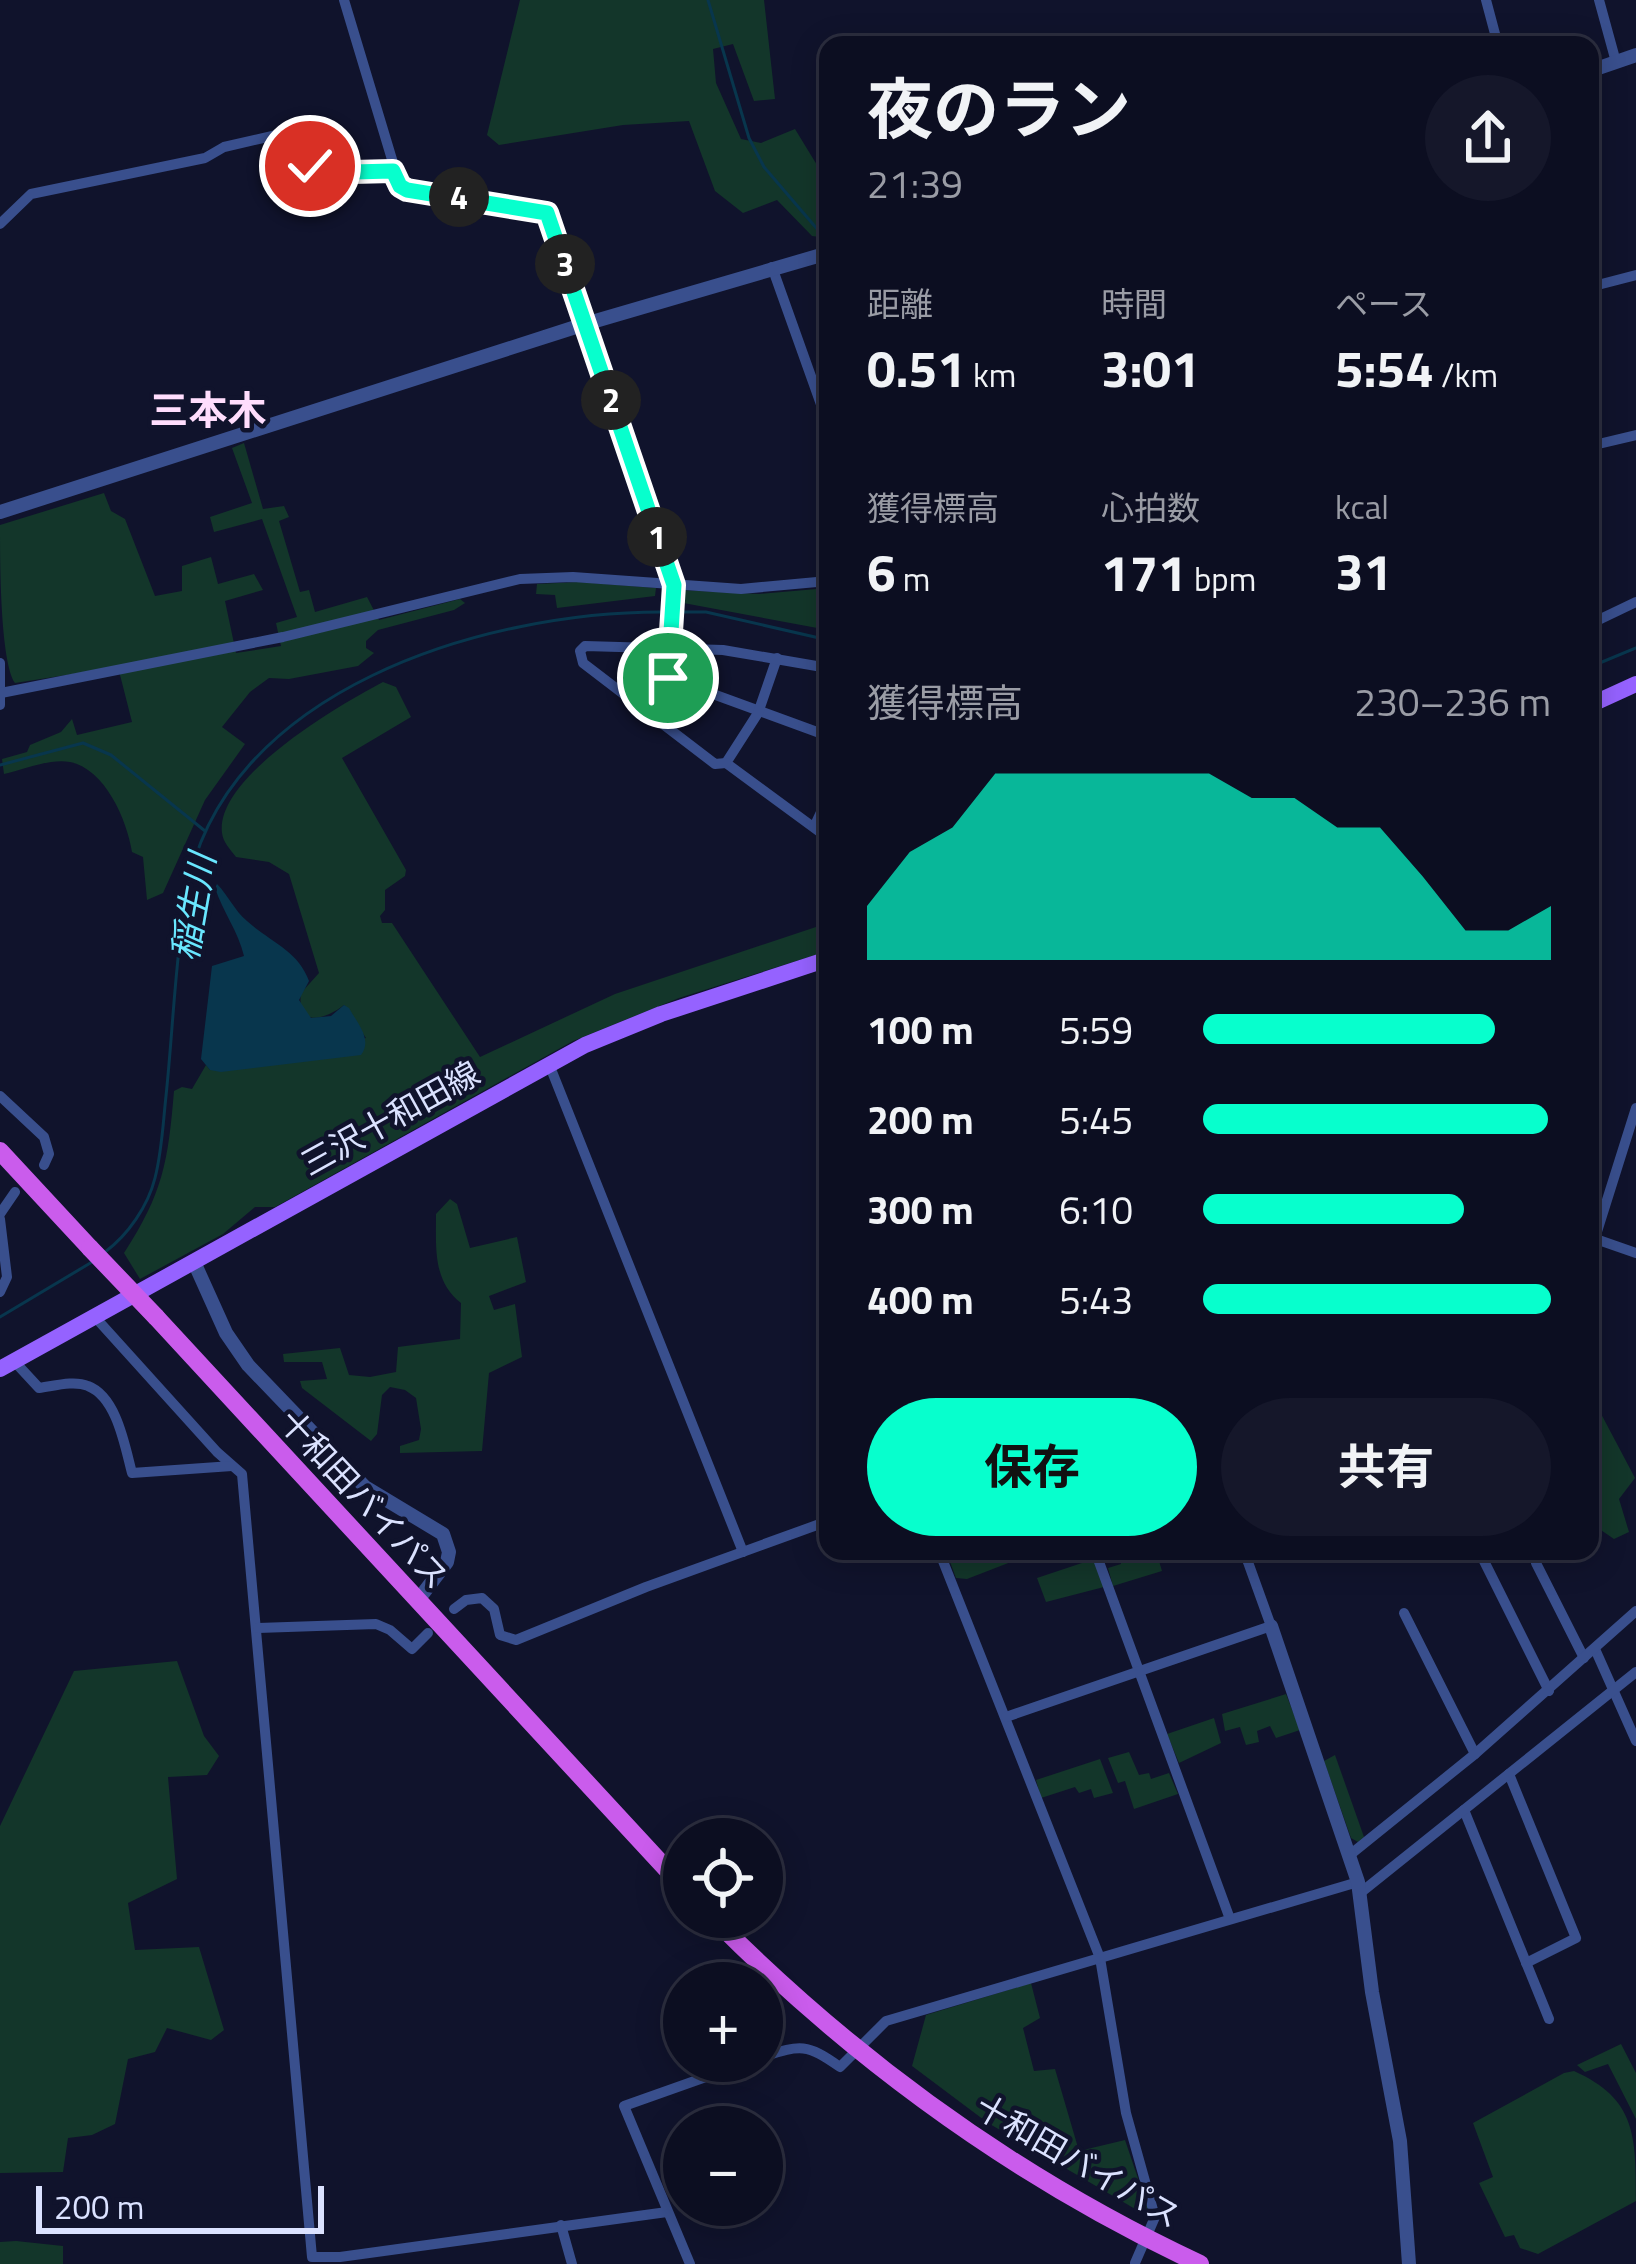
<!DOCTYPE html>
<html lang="ja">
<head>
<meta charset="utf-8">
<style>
  :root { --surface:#0c0e21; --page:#15172a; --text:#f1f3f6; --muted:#9a9ca5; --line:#2c2e3f; --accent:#07ffcd }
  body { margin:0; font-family:"Titillium Web","Noto Sans JP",sans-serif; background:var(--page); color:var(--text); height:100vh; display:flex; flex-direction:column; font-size:45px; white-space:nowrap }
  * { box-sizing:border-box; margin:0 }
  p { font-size:39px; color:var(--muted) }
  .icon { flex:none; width:66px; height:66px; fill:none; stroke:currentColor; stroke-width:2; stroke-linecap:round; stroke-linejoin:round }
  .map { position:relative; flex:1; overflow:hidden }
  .sheet { position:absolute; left:819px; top:36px; width:780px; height:1524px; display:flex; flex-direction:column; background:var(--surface); border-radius:24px; box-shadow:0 6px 30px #0003,0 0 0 3px var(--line) }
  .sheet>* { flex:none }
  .tools { position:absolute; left:663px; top:1818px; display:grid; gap:24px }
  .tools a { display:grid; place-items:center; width:120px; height:120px; border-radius:50%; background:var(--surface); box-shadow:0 6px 30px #0003,0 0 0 3px var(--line); font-size:60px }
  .scale { position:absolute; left:36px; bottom:30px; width:288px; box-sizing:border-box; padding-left:12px; border:6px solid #dbe2ff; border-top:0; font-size:33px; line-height:42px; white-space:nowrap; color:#dbe2ff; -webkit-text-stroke:9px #10132c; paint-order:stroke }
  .pin { position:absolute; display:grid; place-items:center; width:102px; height:102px; color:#fff; margin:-51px; border:6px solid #fff; border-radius:50%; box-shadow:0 3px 12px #0007 }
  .km { position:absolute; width:60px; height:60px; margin:-30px; border-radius:50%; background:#222; color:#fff; font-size:33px; line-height:60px; text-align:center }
  .round { display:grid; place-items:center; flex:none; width:126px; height:126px; border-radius:63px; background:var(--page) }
  .summary { display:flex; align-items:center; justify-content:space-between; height:204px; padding:0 48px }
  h1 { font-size:66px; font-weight:700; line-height:90px }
  .figures { display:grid; grid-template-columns:repeat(3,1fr); gap:18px; height:204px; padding:12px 48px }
  .figures div { display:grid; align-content:center }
  .figures b { font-size:51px; font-weight:700 }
  .figures small { font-size:33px; font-weight:400 }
  .figures p { font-size:33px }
  .chart { height:336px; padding:24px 48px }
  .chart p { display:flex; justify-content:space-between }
  .chart svg { width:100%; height:216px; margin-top:12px; fill:var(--accent); opacity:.7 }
  .action { display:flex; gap:24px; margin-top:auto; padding:24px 48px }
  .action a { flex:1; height:138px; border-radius:72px; background:var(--accent); color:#111; font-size:48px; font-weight:700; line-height:138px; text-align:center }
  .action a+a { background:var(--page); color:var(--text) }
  ul { padding:0 48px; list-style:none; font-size:39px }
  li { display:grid; grid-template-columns:192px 144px 1fr; align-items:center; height:90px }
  li i { height:30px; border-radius:15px; background:var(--accent) }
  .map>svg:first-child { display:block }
  .green { fill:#13362a }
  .water { fill:#08364d }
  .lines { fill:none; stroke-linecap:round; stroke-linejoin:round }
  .stream { stroke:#08364d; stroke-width:3 }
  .minor { stroke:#394f8d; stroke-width:10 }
  .tertiary { stroke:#394f8d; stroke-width:14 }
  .primary { stroke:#9562ff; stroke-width:16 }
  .trunk { stroke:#ca5cec; stroke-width:18 }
  .trunk-bridge { stroke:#ca5cec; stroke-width:18 }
  .route-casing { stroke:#fff; stroke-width:24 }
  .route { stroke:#07ffcd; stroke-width:15 }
  .labels { text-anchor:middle; stroke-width:9; stroke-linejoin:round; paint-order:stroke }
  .street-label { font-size:33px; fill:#dbe2ff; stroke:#10132c }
  .water-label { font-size:36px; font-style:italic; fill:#69e7ff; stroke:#10132c }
  .quarter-label { font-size:39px; font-weight:bold; fill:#ffddfd; stroke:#10132c }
</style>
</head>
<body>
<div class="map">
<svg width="1636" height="2264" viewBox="0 0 1636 2264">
  <rect width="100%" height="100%" fill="#10132c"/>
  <g class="green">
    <polygon points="520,0 764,0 775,99 754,101 733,44 713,49 716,83 741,139 761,143 795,129 828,183 828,238 812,236 777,200 743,213 715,191 689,121 623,125 499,145 487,135"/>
    <path d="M244,443L263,509L284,506L289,517L279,521L300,592L309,590L315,612L367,597L379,620L460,599L465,603L454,610L378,630L366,641V648L374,653L358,666L289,679L269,678L250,692L222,727L245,744L205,800L163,893L147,900L143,857L132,852C127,820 105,769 70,762C50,758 23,770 4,774L2,759L27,752L30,745L61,732L72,719L77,735L132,722L118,667L15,683C0,661 0,558 0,525L104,493L111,511L125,519L155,596L182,591V566L211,557L218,584L254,574L263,590L225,601L236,653L281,646L276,623L297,617L262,519L214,532L210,517L252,503L232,448Z"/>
    <polygon points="579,582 656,588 655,596 557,608 555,595 536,594 537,584"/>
    <polygon points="828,588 828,630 678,602 679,590 759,594"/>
    <path d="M383,682L396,687L411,717L342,758L406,870L405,876L385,890V910L380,916L382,923H392L480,1057L615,994L828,923V951L679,998L573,1041L275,1207H255L223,1234L140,1279L124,1253C163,1193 168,1162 174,1091L182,1087L192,1089L206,1065L210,1070L366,1038L344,1005C326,1019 296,1029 301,993L319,973L289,874L269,862L236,857C230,849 223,842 222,833C215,777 341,704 383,682Z"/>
    <path d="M450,1199L457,1204L470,1248L517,1237L526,1282L489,1296L494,1310L515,1304L522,1357L489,1373L482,1451L400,1453V1446L419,1440L421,1429L416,1398L405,1390L390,1387L382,1395L377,1434L371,1441L302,1388L300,1381L327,1379L322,1362H284L283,1354L340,1348L349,1375L370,1377L396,1372L398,1347L460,1339L461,1303C433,1281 436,1249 436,1214Z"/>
    <polygon points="1590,1393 1635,1478 1619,1499 1629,1532 1614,1539 1595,1526 1590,1515"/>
    <polygon points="946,1551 1022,1551 1024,1557 967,1579 956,1578"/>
    <polygon points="1119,1551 1156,1551 1162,1571 1113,1586 1108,1568 1121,1564"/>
    <polygon points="1094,1559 1104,1587 1046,1602 1037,1578"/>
    <polygon points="177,1661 204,1736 219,1756 207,1775 168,1777 177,1879 128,1903 135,1950 199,1947 224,2030 211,2040 167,2028 155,2052 128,2059 115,2124 92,2135 68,2138 63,2172 0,2173 0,1826 74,1671"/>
    <polygon points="1286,1694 1300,1730 1276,1738 1270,1726 1257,1731 1259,1742 1246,1745 1240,1727 1225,1731 1222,1714"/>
    <polygon points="1214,1718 1221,1743 1179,1763 1167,1734"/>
    <polygon points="1129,1752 1139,1775 1149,1773 1151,1779 1169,1773 1178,1794 1134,1809 1125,1781 1118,1783 1108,1758"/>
    <polygon points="1335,1755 1364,1837 1358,1842 1351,1838 1324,1761"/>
    <polygon points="1100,1759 1113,1793 1094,1798 1091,1789 1079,1793 1075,1787 1041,1798 1036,1780"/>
    <polygon points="1031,1983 1040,2018 1023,2028 1034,2071 1055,2069 1079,2151 1125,2140 1148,2208 1142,2213 988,2123 912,2066 926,2015"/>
    <polygon points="1621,2044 1636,2073 1636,2119 1608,2064 1585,2072 1577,2065"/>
    <path d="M1574,2071C1636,2099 1636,2135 1636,2201L1538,2254L1520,2248L1514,2235L1505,2237L1479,2183L1493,2177L1473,2123L1564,2073Z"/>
    <polygon points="16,2241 63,2246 63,2264 0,2264 0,2242"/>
  </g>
  <path class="water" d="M217,884C228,895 234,910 247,921C270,942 298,950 309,981L299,1000L311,1018L331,1016L344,1005L349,1008C357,1023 373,1039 361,1055L221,1072L210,1070L201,1059L212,966L244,956C238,931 223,912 215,888Z"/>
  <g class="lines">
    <g class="stream">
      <polyline points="708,0 749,138 764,167 818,230"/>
      <polyline points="677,612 706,612 828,640"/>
      <polyline points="1590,667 1636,648"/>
      <polyline points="0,765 83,743 111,755 205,831"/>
      <path d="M105,1252C128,1235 148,1206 155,1178C162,1151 163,1123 166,1096C173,1030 175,961 186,895C221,689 487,610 668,612"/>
      <polyline points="0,1317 92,1262"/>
    </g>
    <g class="minor">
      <polyline points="344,0 400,186 541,209 550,217 673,585 669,678 828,736"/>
      <polyline points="1486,0 1498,45"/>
      <polyline points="1599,0 1616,62"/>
      <polyline points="0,224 31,194 205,158 224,147 290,132 310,166 352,173 393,171"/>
      <polyline points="772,267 828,424"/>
      <polyline points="1590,287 1636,275"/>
      <polyline points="1590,446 1636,435"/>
      <polyline points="1590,624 1636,602"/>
      <polyline points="777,658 758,713 726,763 828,838"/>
      <polyline points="0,663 0,705"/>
      <polyline points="1,693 283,637 520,579 573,577 741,589 828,581"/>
      <polyline points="1590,731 1592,704"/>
      <polyline points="726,763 715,764 583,663 580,651 585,646 723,650 828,668"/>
      <polyline points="814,827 828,797"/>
      <polyline points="549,1064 743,1552"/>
      <polyline points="0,1096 44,1137 49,1154 44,1165"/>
      <polyline points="0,1214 15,1192"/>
      <polyline points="0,1219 7,1277 0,1292"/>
      <polyline points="1590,1237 1636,1253"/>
      <polyline points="1595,1238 1636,1108"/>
      <polyline points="95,1317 217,1452 242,1474 312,2257 340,2257 667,2212"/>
      <path d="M14,1361L39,1388C54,1386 74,1380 88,1386C117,1397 125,1447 132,1473L232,1466"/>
      <polyline points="939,1551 1100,1958 1126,2113 1155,2217 1135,2263"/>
      <polyline points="1095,1551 1230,1919"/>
      <polyline points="1479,1551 1549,1691"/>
      <polyline points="1536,1563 1584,1658"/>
      <polyline points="454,1609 466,1600 482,1598 494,1609 500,1635 516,1640 646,1587 828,1521"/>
      <polyline points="1404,1613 1475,1754"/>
      <polyline points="258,1628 376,1624 390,1630 412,1649 428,1633"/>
      <polyline points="1595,1649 1636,1741"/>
      <polyline points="1006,1717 1271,1626 1244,1551"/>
      <polyline points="1509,1774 1576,1938 1526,1963"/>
      <polyline points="1464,1810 1549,2019"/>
      <polyline points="1351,1854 1475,1754 1636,1611"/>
      <polyline points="1359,1894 1636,1672"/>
      <path d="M762,2057C801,2045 806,2043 840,2067L886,2021L1358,1882"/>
      <polyline points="561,2225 572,2264"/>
      <polyline points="690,2264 624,2106 751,2061"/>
    </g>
    <g class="tertiary">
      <polyline points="1590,71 1636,55"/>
      <polyline points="0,512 585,324 828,253"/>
      <polyline points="194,1262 226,1333 248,1365 365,1487 443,1534 449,1552 447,1562 418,1600"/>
      <polyline points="1271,1626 1358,1882 1372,1992 1400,2141 1409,2264"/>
    </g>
    <g class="primary">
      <polyline points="1590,705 1636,684"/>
      <polyline points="0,1369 585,1045 661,1014 828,959"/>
    </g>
    <g class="trunk">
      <polyline points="0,1151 90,1248"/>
      <polyline points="156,1317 684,1888"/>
      <path d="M712,1917C855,2061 1016,2178 1200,2264"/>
    </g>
    <polyline class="trunk-bridge" points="90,1248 156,1317"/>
  </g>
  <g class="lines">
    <defs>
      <polyline id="route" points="310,166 352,172 393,171 400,186 407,190 547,213 674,585 668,678"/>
    </defs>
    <use href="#route" class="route-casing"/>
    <use href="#route" class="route"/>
  </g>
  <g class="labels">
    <g class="street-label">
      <text transform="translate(390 1118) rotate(-29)" y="12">三沢十和田線</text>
      <text transform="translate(364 1499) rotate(47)" y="12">十和田バイパス</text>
      <text transform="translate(1078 2161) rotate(30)" y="12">十和田バイパス</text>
    </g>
    <g class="water-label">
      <text transform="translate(193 907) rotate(-80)" y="13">稲生川</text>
    </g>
    <g class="quarter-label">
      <text x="208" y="424">三本木</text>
    </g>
  </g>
</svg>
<div class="tools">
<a><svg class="icon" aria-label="locate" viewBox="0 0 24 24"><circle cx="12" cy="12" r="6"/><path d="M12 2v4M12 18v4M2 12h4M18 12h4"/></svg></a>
<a>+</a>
<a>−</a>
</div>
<div class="scale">200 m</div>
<div class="pin" style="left:668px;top:678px;background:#1e9e55"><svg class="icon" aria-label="arrive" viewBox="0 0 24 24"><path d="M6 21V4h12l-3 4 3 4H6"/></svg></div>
<div class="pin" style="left:310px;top:166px;background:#d93025"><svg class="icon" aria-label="check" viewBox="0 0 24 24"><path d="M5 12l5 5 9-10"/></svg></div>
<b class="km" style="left:657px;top:537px">1</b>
<b class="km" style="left:611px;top:400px">2</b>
<b class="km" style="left:565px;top:264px">3</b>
<b class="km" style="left:459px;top:197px">4</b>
<section class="sheet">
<div class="summary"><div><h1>夜のラン</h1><p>21:39</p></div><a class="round"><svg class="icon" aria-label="share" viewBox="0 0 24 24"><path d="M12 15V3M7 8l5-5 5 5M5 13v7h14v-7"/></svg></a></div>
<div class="figures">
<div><p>距離</p><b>0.51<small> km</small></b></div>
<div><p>時間</p><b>3:01</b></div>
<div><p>ペース</p><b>5:54<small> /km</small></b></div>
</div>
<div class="figures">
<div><p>獲得標高</p><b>6<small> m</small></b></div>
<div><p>心拍数</p><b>171<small> bpm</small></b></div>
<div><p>kcal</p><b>31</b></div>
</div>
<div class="chart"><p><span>獲得標高</span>230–236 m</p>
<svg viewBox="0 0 160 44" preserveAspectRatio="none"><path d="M0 44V33L10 22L20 17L30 6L40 6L50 6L60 6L70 6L80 6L90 11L100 11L110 17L120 17L130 27L140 38L150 38L160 33V44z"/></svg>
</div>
<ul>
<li><b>100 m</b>5:59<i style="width:84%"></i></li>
<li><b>200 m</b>5:45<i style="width:99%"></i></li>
<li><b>300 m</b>6:10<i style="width:75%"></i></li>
<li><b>400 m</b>5:43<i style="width:100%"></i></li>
</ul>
<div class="action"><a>保存</a><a>共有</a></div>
</section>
</div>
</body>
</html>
